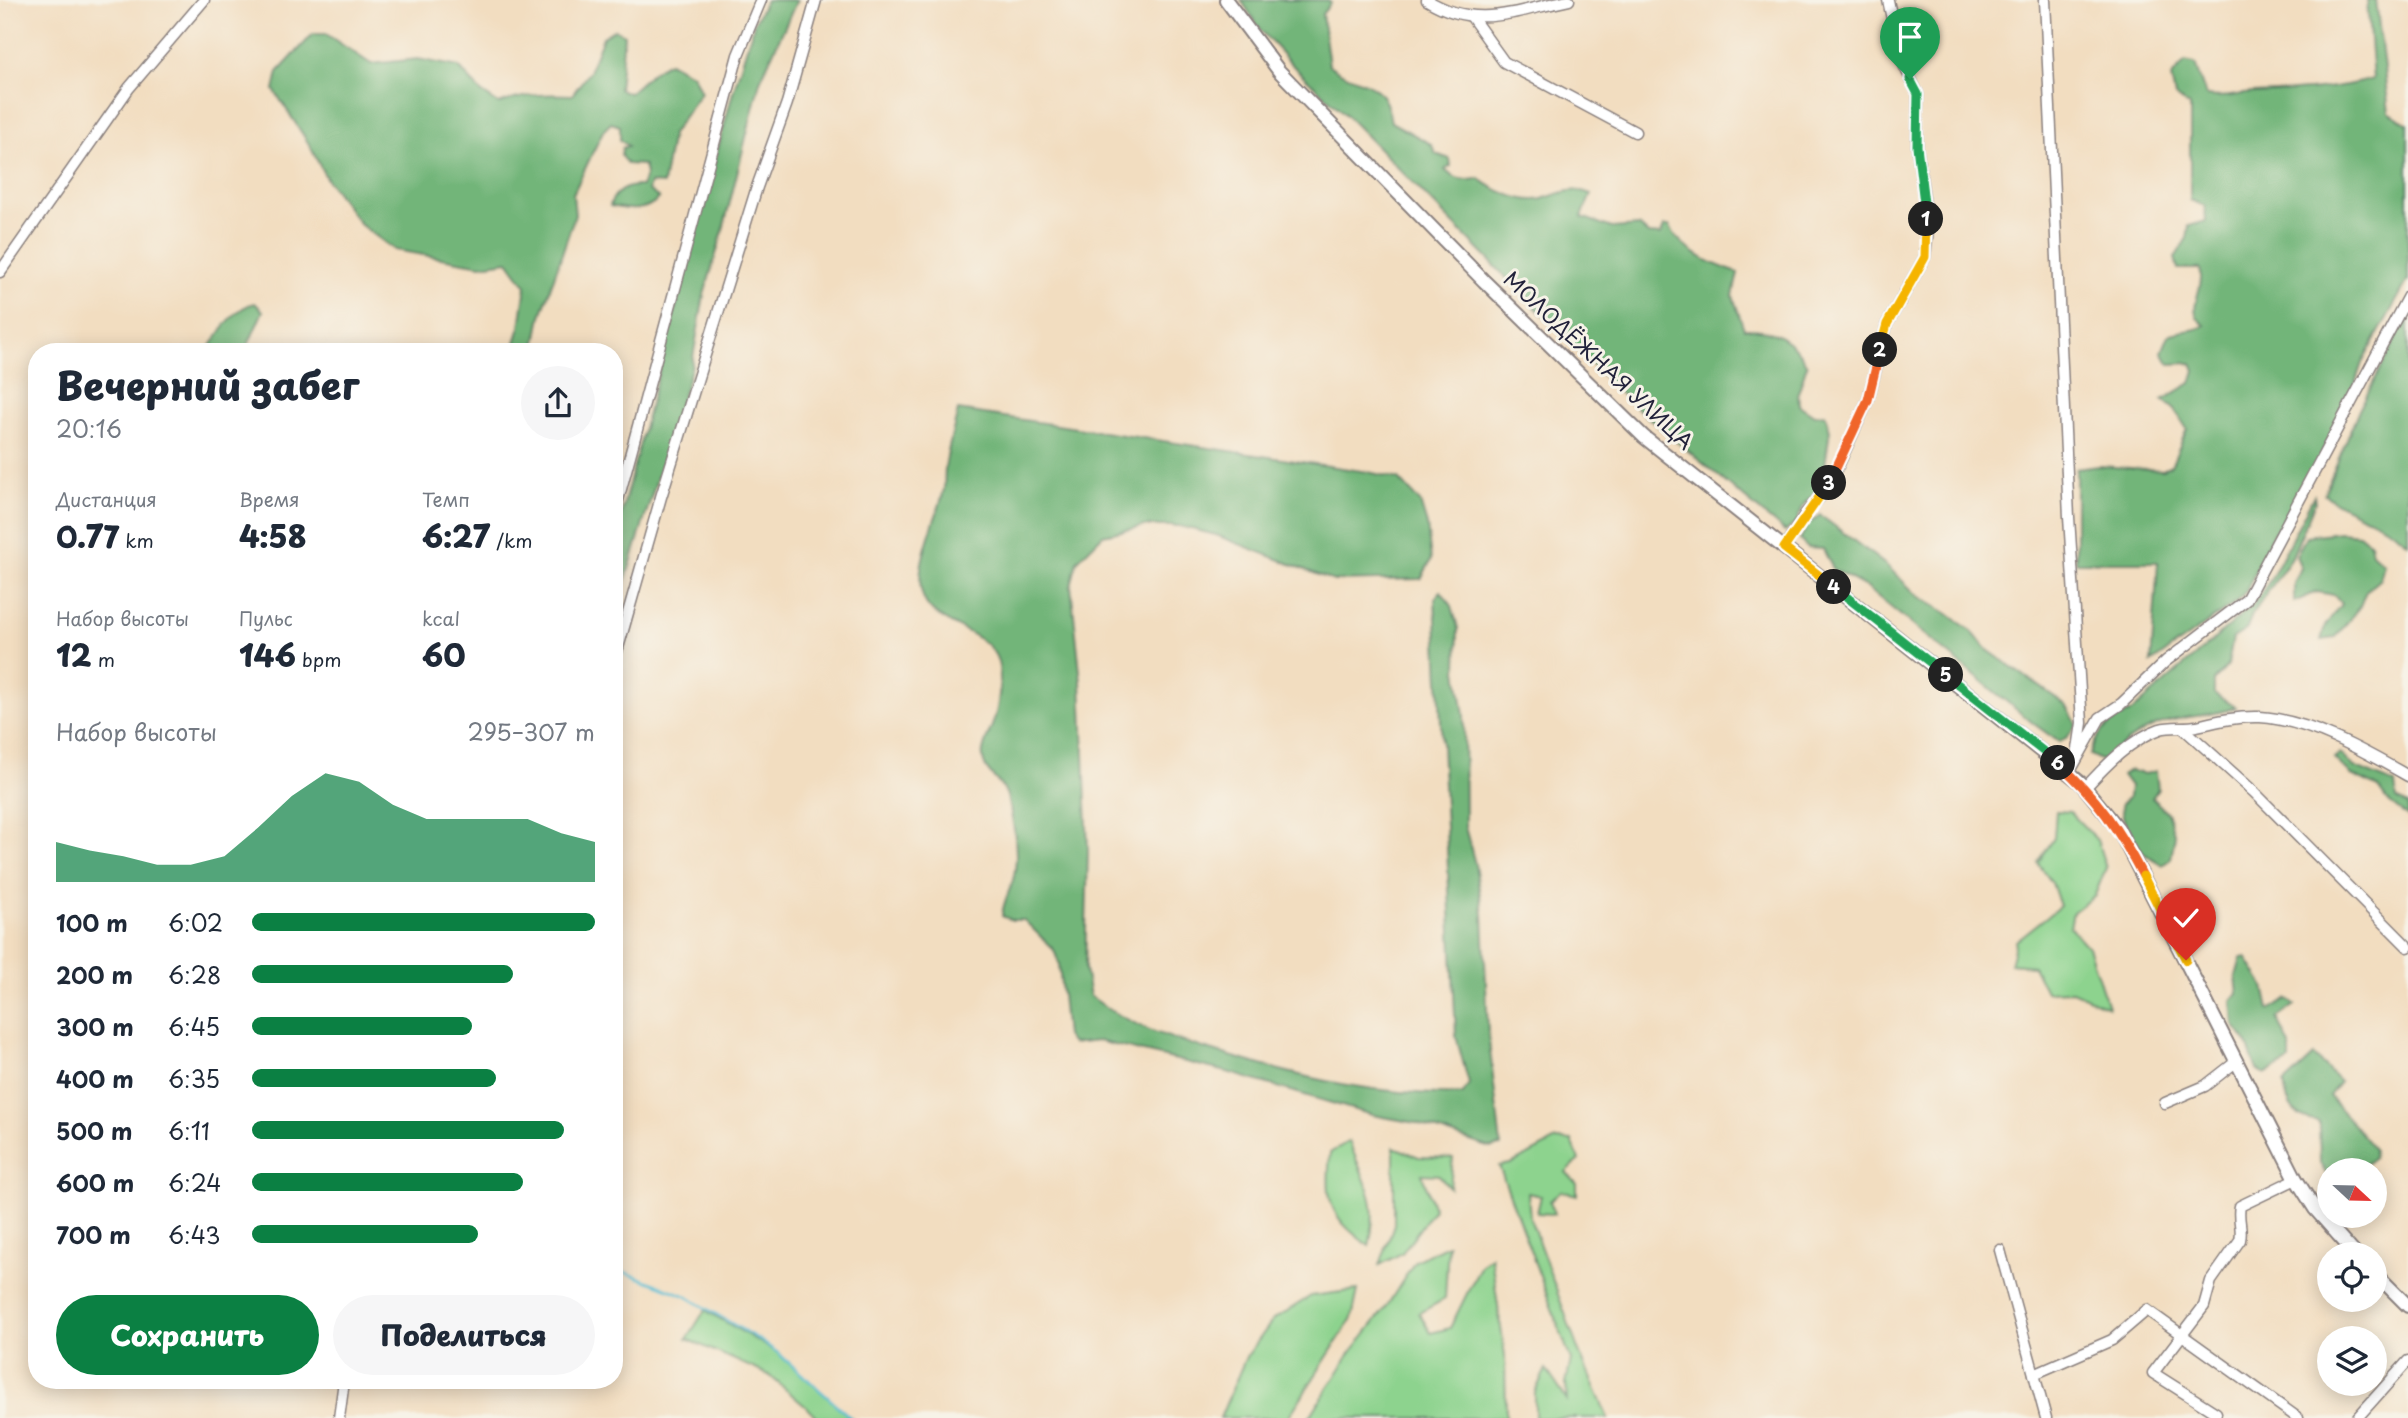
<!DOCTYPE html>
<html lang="ru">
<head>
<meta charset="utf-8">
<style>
  :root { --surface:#fff; --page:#f6f6f7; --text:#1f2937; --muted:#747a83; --accent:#0b8043 }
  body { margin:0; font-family:"Playpen Sans",sans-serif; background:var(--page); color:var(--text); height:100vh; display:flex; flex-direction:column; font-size:26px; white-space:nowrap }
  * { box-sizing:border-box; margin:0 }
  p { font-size:23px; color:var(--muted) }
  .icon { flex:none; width:38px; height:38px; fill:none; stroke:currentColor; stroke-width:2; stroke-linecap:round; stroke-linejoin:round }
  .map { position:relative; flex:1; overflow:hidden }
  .panel { position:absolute; left:28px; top:343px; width:595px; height:1046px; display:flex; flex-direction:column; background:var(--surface); border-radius:28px; box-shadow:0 4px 18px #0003 }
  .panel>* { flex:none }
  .needle { width:46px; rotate:112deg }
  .controls { position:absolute; left:2317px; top:1158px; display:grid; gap:14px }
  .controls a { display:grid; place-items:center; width:70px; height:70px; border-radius:50%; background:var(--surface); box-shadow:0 4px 18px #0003; font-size:35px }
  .pin { position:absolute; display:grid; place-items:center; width:60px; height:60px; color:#fff; margin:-72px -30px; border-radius:50% 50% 50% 0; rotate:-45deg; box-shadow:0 0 7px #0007 }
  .pin .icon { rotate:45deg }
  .km { position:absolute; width:35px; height:35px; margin:-18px; border-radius:50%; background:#222; color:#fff; font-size:19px; line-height:35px; text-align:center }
  .round { display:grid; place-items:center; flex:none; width:74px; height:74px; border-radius:37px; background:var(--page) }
  .headline { display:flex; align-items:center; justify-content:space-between; height:119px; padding:0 28px }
  h1 { font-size:38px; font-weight:800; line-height:52px }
  .metrics { display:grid; grid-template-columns:repeat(3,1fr); gap:10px; height:119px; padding:7px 28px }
  .metrics div { display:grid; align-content:center }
  .metrics b { font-size:30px; font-weight:800 }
  .metrics small { font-size:19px; font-weight:400 }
  .metrics p { font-size:19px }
  .chart { height:196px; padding:14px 28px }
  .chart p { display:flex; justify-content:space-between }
  .chart svg { width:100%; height:126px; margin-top:7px; fill:var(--accent); opacity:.7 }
  .primary-button { display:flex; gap:14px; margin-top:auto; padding:14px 28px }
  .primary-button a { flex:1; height:80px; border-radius:42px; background:var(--accent); color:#fff; font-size:28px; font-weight:800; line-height:80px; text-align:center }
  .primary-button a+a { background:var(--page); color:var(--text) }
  ul { padding:0 28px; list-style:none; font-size:23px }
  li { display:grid; grid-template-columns:112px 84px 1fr; align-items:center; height:52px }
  li i { height:18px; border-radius:9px; background:var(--accent) }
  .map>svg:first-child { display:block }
  .green { fill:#8dd38e; stroke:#587a64; stroke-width:2 }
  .forest { fill:#72b579; stroke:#4a6c5a; stroke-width:2 }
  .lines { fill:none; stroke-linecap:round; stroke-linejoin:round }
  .stream { stroke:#56bdd4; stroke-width:2.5 }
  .minor-casing { stroke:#8a807e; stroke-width:13 }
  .major-casing { stroke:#8a807e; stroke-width:16 }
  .minor { stroke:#fff; stroke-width:10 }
  .major { stroke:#fff; stroke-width:12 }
  .split-1-casing { stroke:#fff; stroke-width:14 }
  .split-2-casing { stroke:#fff; stroke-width:14 }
  .split-3-casing { stroke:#fff; stroke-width:14 }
  .split-4-casing { stroke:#fff; stroke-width:14 }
  .split-5-casing { stroke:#fff; stroke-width:14 }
  .split-6-casing { stroke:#fff; stroke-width:14 }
  .split-7-casing { stroke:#fff; stroke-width:14 }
  .split-8-casing { stroke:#fff; stroke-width:14 }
  .split-1 { stroke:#22a559; stroke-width:9 }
  .split-2 { stroke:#f5b400; stroke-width:9 }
  .split-3 { stroke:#f0652b; stroke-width:9 }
  .split-4 { stroke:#f5b400; stroke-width:9 }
  .split-5 { stroke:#22a559; stroke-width:9 }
  .split-6 { stroke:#22a559; stroke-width:9 }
  .split-7 { stroke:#f0652b; stroke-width:9 }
  .split-8 { stroke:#f5b400; stroke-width:9 }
  .labels { text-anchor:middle; stroke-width:6; stroke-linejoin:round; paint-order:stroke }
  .street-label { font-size:21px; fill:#22223b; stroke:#f7f3e8 }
</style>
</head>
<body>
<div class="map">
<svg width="2408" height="1418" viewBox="0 0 2408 1418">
  <rect width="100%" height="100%" fill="#f7f3e8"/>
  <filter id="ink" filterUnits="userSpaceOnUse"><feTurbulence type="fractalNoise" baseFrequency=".0143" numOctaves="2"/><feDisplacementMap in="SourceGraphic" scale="14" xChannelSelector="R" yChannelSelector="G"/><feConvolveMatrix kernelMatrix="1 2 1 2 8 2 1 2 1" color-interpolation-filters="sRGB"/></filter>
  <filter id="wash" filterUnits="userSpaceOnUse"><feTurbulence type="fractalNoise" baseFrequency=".00686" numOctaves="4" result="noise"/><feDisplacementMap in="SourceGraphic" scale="28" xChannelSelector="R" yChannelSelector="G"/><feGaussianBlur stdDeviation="1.57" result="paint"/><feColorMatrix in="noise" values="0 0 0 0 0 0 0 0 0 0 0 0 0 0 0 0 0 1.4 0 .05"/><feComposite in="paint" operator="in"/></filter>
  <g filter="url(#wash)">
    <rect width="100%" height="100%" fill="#f2ddc0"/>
    <g class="green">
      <polygon points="2056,811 2070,812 2097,840 2106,868 2095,895 2073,912 2070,927 2088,947 2108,1007 2072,991 2046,992 2033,966 2010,964 2016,941 2060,906 2052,883 2038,863 2054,838"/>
      <polygon points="1556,1140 1572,1141 1579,1160 1566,1172 1577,1184 1577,1195 1561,1191 1550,1201 1554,1214 1537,1213 1541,1196 1528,1193 1530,1218 1579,1352 1608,1418 1535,1418 1535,1392 1546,1369 1567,1400 1566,1383 1571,1360 1499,1166 1511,1164"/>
      <path d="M1349,1141C1365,1184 1380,1199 1369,1246C1327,1215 1326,1201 1330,1153Z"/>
      <polygon points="1394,1147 1419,1157 1453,1158 1450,1188 1439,1175 1422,1174 1434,1209 1402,1253 1380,1265 1394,1224"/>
      <polygon points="1448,1245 1445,1299 1419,1313 1431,1333 1450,1328 1481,1265 1491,1256 1505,1356 1506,1418 1309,1418 1349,1355 1387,1306 1415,1261"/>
      <polygon points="1358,1290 1352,1318 1288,1418 1220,1418 1245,1359 1273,1320 1311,1296"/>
      <polygon points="705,1310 778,1353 851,1418 819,1418 769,1375 687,1339"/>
    </g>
    <g class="forest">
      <polygon points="766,0 797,0 760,81 722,234 704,295 691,369 614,617 614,541 733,92 755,21"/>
      <path d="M1241,0H1328L1331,3L1322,14L1329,65C1359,88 1384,75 1391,122L1431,144L1436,154L1450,159L1451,166L1445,170C1455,180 1467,182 1479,178C1493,190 1524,204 1542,199C1560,194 1572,186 1591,194L1582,217L1612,228L1639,226L1648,234L1661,235L1664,226H1669C1685,253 1709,263 1738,273L1733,296L1744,329C1774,328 1792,339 1807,365L1798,393L1799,405L1814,415L1825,414L1830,430L1822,486L1804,504L1796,523L1785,532L1626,399L1346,115L1297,70L1262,32Z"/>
      <path d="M2367,0H2376L2389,112L2408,124V280L2362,363L2351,396L2313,473L2270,539L2247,590L2235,603L2151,663L2158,562H2076V469L2099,466L2163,470L2172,464L2187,429L2175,410L2163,400L2191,383L2195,370L2192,363L2170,364L2162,352L2169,335C2181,329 2194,333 2205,325C2183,311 2206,290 2200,269H2178L2175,258L2187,238L2189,226L2206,221L2205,206L2190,200V106L2175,97L2171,77L2185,62L2195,64L2206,96C2228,99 2234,94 2254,93C2295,91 2333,90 2373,79Z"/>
      <path d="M615,29L624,35L619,89L629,93L655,70L669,62L693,75L701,92L672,134L663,184L650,183L648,190L659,198C645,213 629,210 610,206C613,192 627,185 641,186L646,174L644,165L627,164L621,156L622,148L628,146L620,140V126L611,123L603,131L573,194L575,215L541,316L534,352H512L520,327L526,286L508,261L481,265L395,250L361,225L327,180L309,144L274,90L278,72L313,34H326L371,64L418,59L459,67L481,92L499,104C523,94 546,94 572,95L589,72L603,37Z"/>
      <path d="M255,303L263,311L245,352H207C219,334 234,307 255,303Z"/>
      <path d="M2408,316V543C2384,520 2350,515 2324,494L2359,410Z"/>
      <path d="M958,410L1368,472L1399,479L1420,502L1427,525L1431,560L1421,579L1334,581L1216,535L1179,526H1145L1103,535L1077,561L1071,586L1081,681L1088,850L1085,970L1090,996C1135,1030 1174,1039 1227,1055C1305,1079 1381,1096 1463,1094L1469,1084L1456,1036L1435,598L1441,591L1452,606L1458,628L1457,670L1464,715L1465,827L1475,864L1483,914L1488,1032L1501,1146L1491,1148L1416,1123L1372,1115L1227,1072L1098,1041L1072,1044L1066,1036L1059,964L1054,950L1024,920H1012L1002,916C1003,902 1009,893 1013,880C1020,853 1014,822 1007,796C1001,778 980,773 983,751C985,741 991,730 994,720C999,705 1002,678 998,662C992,637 954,628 936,614C899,587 938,522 944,489C945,480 944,471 946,462C949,445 954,427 958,410Z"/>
      <path d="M2314,495L2315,502L2292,557L2252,615L2246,630L2233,638L2228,665L2214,681V694L2236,707C2211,718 2182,714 2157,725C2137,733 2119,747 2102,761L2090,755C2096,732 2110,722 2131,712L2252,606L2271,579Z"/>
      <polygon points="1820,515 1887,566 1918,596 1947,613 1971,631 1989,651 2066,705 2077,725 2067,737 2059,742 2034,724 1866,587 1833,569 1823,549 1807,548 1800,540 1807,525"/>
      <polygon points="2340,532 2359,534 2370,543 2372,553 2384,564 2380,579 2366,591 2360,606 2335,638 2321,640 2325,626 2341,604 2334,595 2317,592 2294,602 2294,583 2301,568 2296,556 2306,536"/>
      <polygon points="2340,753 2354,767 2395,784 2397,799 2408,805 2408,817 2389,802 2379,788 2351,775 2334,758"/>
      <path d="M2129,770L2145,774L2156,771L2158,789L2152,798L2167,812L2175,835L2171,859L2162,865C2138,854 2123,830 2121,804L2129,797L2130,786L2122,775Z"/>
      <polygon points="2246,957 2264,986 2269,1010 2287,999 2295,1005 2277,1018 2290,1046 2290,1061 2265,1074 2257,1070 2246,1041 2234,1025 2232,1001 2238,994 2236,976 2241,958"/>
      <path d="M2314,1056L2340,1082L2329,1096L2374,1149L2373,1158L2356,1171H2329V1179L2320,1163L2319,1122C2296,1119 2287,1107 2284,1084Z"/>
    </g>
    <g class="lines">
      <polyline class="stream" points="614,1268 684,1295 758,1339 778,1353 851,1418"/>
    </g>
  </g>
  <g filter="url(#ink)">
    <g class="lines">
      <defs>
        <g id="minor">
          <path d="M1427,0C1477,31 1518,10 1569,0"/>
          <polyline points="2045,0 2069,517 2082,723 2077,756"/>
          <polyline points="1471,16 1504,62 1635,132"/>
          <polyline points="0,272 129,88 204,0"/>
          <polyline points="614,515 738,55 761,0"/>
          <polyline points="1784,548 1806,513 1825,491 1838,466 1868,400 1887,324 1925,257 1928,229 1917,146 1918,94 1900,57 1888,0"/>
          <polyline points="614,662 661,497 757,187 787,103 816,0"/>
          <polyline points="2183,728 2254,792 2408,947"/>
          <polyline points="2069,773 2100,718 2121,704 2166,661 2246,600 2408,296"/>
          <path d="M2085,788C2105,766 2131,739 2160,729C2171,726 2185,728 2197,726C2218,721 2239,716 2260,717C2310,720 2366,752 2408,776"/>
          <polyline points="2165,1103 2205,1086 2237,1061"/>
          <polyline points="2000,1250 2046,1418"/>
          <polyline points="2034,1374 2112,1340 2147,1310 2298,1418"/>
          <path d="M2216,1413L2153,1373L2204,1306L2211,1281L2240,1240C2243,1228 2237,1219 2240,1206L2296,1179"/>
          <polyline points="339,1418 344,1381"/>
          <polyline points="2357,1418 2408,1361"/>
        </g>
        <g id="major">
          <polyline points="1226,0 1279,71 1484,281 1644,437 2081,783 2118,828 2296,1179 2315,1209 2356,1255"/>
          <polyline points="2375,1273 2408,1306"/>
        </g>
      </defs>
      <use href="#minor" class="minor-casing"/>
      <use href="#major" class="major-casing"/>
      <use href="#minor" class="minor"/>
      <use href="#major" class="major"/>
    </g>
  </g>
  <g class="lines" filter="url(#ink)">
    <defs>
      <polyline id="split-1" points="1910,79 1918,94 1917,146 1926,219"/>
      <polyline id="split-2" points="1880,350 1887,324 1925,257 1926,219"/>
      <polyline id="split-3" points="1829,483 1868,400 1880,350"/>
      <polyline id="split-4" points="1829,483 1784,548 1834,587"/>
      <polyline id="split-5" points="1834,587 1946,675"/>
      <polyline id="split-6" points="1946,675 2058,763"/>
      <path id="split-7" d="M2058,763C2097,797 2119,830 2143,876"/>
      <polyline id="split-8" points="2143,876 2186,960"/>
    </defs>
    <use href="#split-1" class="split-1-casing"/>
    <use href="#split-2" class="split-2-casing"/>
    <use href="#split-3" class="split-3-casing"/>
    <use href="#split-4" class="split-4-casing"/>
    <use href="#split-5" class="split-5-casing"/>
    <use href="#split-6" class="split-6-casing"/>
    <use href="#split-7" class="split-7-casing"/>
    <use href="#split-8" class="split-8-casing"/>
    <use href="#split-1" class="split-1"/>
    <use href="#split-2" class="split-2"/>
    <use href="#split-3" class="split-3"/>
    <use href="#split-4" class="split-4"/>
    <use href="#split-5" class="split-5"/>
    <use href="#split-6" class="split-6"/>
    <use href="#split-7" class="split-7"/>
    <use href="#split-8" class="split-8"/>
  </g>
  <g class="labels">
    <g class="street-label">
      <text transform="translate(1598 361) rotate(43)" y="7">МОЛОДЁЖНАЯ УЛИЦА</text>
    </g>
  </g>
</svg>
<div class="controls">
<a><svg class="needle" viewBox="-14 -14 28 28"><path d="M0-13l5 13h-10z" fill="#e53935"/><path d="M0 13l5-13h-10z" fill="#747a83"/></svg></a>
<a><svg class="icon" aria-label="locate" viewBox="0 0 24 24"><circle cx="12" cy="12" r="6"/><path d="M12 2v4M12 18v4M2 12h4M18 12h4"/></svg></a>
<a><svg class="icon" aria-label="layers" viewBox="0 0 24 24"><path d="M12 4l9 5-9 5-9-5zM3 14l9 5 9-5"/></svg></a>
</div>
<div class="pin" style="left:1910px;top:79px;background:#1e9e55"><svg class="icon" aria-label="arrive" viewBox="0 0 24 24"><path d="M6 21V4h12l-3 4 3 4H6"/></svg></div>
<div class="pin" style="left:2186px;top:960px;background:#d93025"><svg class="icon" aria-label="check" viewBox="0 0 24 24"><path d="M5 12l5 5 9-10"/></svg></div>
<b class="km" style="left:1926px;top:219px">1</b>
<b class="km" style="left:1880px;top:350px">2</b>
<b class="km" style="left:1829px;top:483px">3</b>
<b class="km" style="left:1834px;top:587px">4</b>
<b class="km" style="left:1946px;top:675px">5</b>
<b class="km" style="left:2058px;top:763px">6</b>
<section class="panel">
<div class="headline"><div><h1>Вечерний забег</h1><p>20:16</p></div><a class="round"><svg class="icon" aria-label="share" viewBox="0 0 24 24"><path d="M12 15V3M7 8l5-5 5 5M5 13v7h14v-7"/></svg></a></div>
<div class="metrics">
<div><p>Дистанция</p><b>0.77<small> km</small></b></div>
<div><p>Время</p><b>4:58</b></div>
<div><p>Темп</p><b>6:27<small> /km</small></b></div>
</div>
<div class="metrics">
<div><p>Набор высоты</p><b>12<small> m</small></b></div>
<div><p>Пульс</p><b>146<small> bpm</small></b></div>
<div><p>kcal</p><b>60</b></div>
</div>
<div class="chart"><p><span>Набор высоты</span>295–307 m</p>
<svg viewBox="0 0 160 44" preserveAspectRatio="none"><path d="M0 44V30L10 33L20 35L30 38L40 38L50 35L60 25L70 14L80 6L90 9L100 17L110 22L120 22L130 22L140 22L150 27L160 30V44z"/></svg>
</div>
<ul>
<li><b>100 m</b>6:02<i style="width:100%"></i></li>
<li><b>200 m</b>6:28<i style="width:76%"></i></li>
<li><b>300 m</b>6:45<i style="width:64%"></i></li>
<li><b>400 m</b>6:35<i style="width:71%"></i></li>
<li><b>500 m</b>6:11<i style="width:91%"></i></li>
<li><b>600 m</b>6:24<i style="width:79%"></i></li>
<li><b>700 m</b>6:43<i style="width:66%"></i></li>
</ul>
<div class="primary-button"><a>Сохранить</a><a>Поделиться</a></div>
</section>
</div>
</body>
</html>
